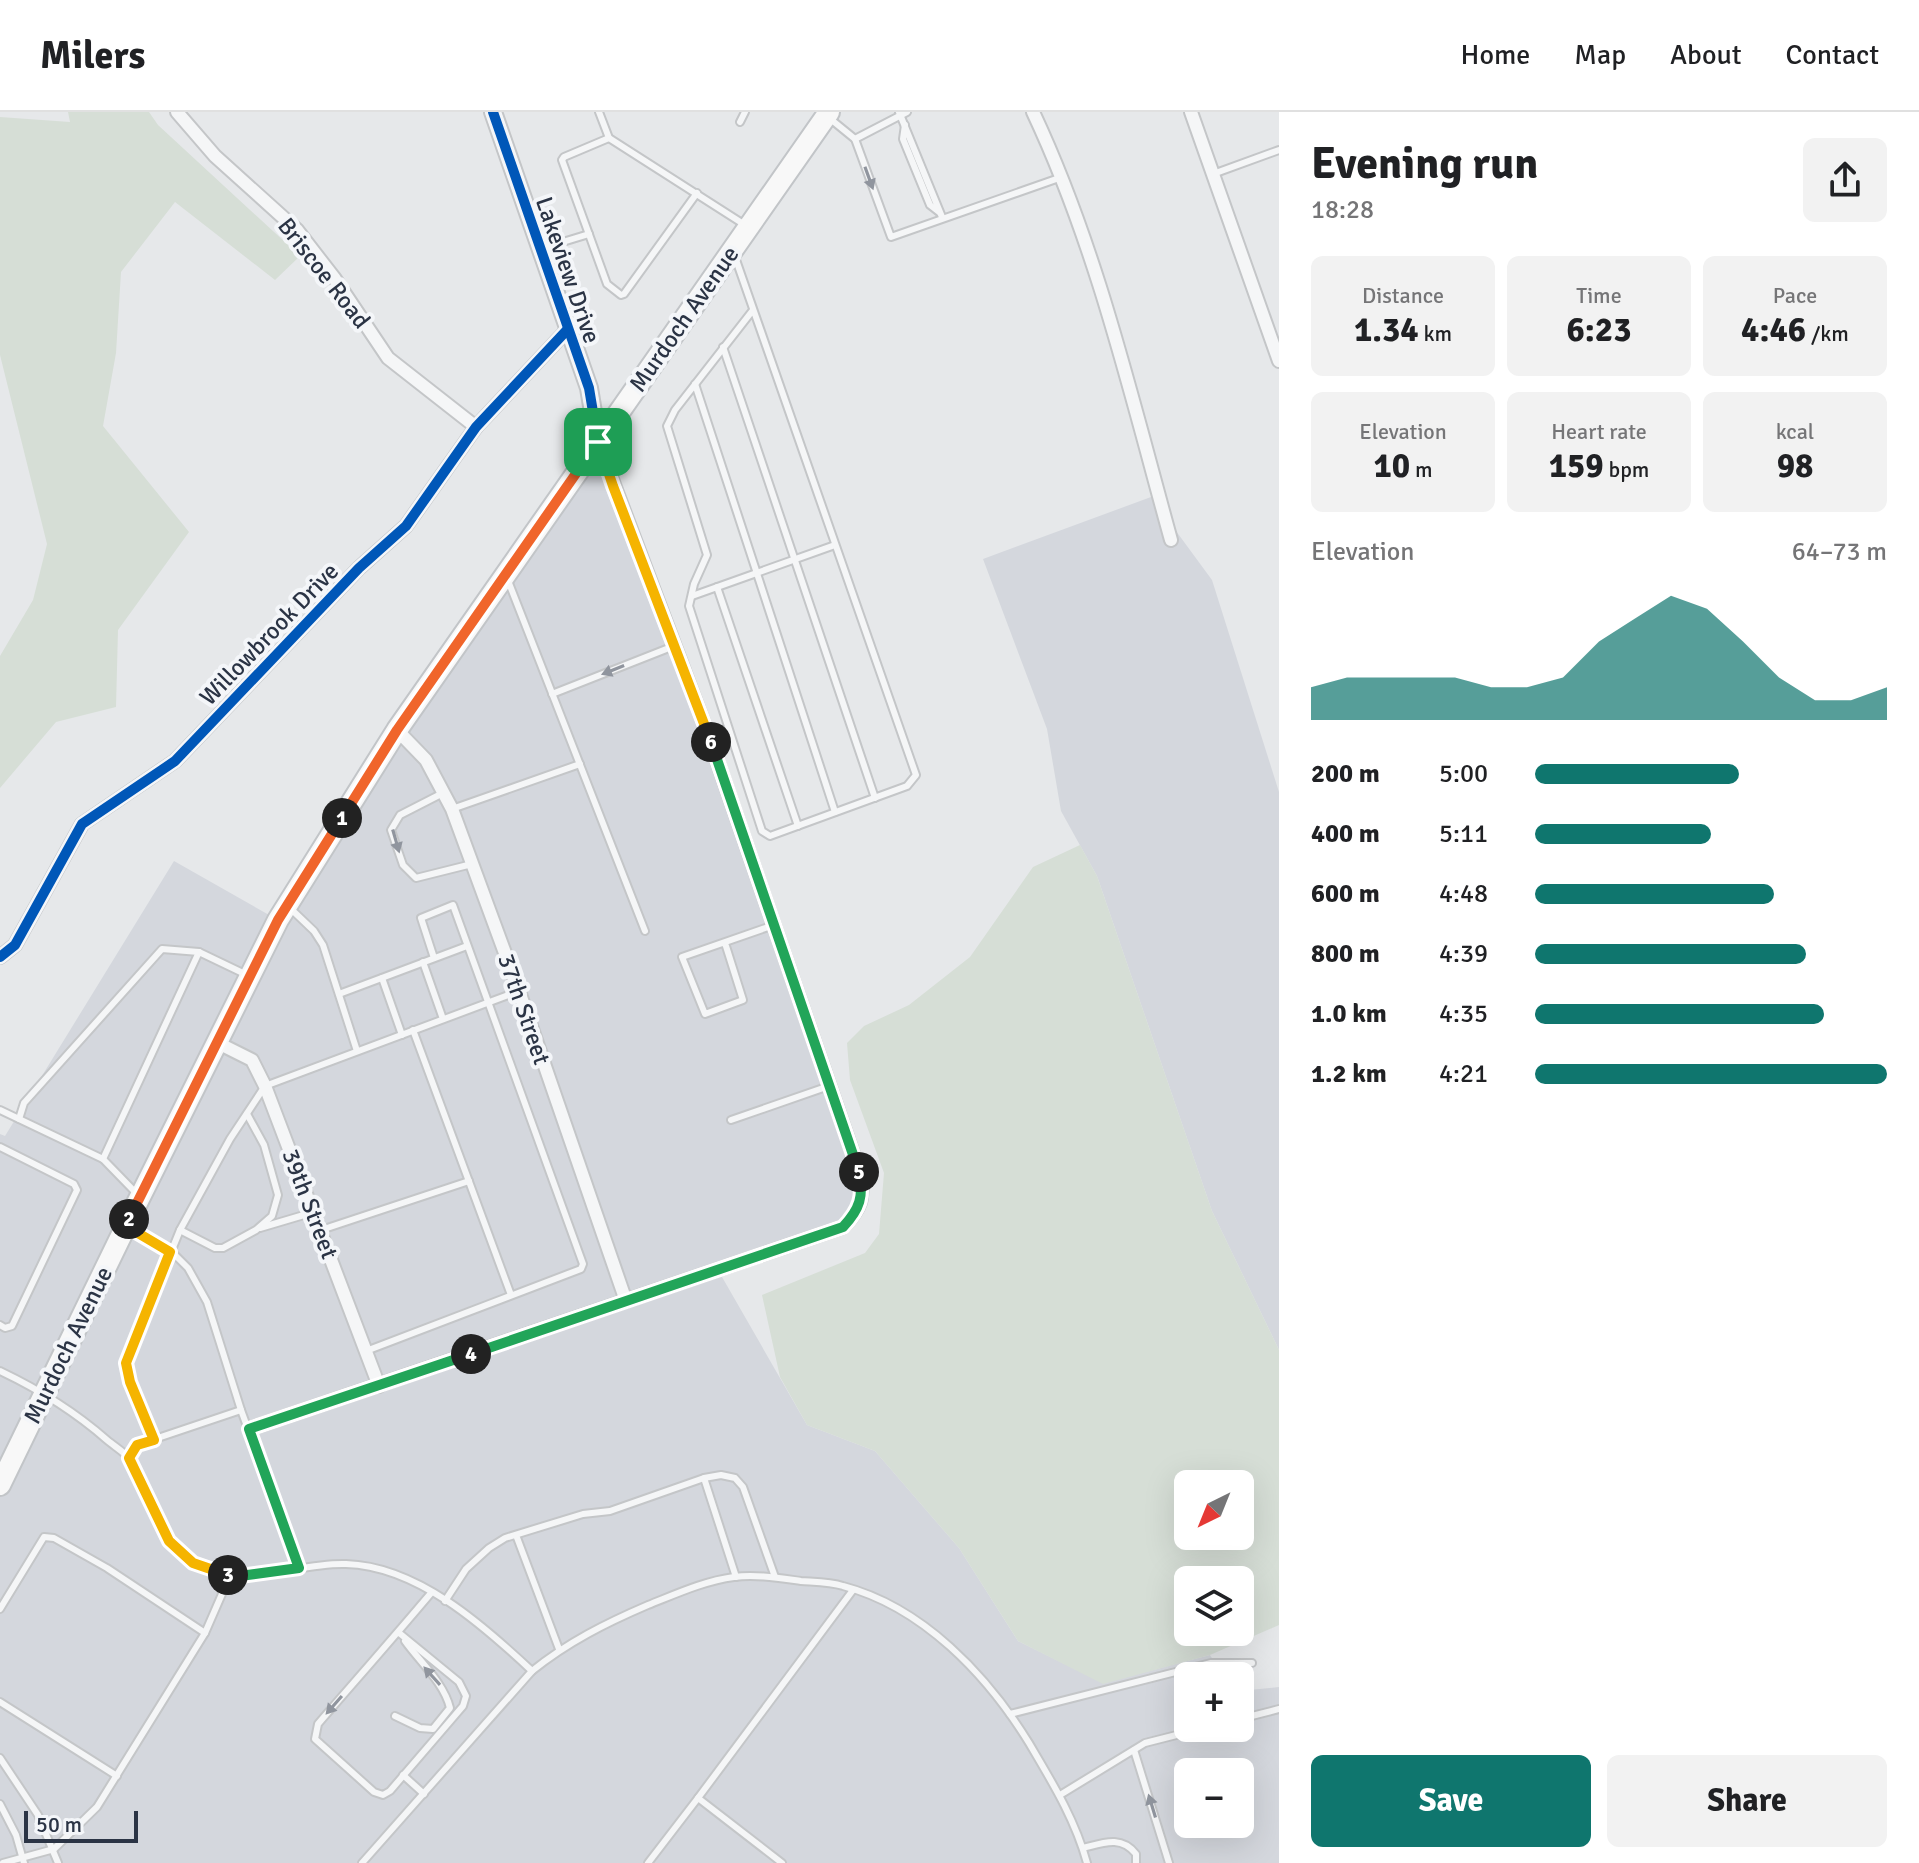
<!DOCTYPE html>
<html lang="en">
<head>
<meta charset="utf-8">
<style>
  :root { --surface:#fff; --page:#f2f2f2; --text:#202124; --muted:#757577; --line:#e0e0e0; --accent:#0f766e }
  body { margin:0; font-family:Signika,sans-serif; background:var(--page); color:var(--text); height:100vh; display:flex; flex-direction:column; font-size:30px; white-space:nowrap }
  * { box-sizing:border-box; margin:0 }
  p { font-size:26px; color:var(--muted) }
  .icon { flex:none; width:44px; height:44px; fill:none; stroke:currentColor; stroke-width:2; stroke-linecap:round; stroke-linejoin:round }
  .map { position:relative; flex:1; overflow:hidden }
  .details { display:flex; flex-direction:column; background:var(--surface); width:640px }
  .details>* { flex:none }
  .needle { width:52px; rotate:223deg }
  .fabs { position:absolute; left:1174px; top:1358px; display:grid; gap:16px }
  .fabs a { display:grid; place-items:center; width:80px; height:80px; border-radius:12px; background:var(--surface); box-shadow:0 8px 32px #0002; font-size:40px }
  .scale { position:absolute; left:24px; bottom:20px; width:114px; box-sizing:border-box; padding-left:8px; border:4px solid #2b3445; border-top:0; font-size:22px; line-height:28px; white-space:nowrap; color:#2b3445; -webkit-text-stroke:6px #f4f6f9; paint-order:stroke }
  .pin { position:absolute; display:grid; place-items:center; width:68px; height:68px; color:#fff; margin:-34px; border-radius:16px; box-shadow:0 4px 12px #0006 }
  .km { position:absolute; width:40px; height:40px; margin:-20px; border-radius:50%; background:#222; color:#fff; font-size:22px; line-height:40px; text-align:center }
  .round { display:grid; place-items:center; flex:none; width:84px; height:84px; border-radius:12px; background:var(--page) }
  .summary { display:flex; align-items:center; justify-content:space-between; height:136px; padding:0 32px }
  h1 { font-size:44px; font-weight:800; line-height:60px }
  .metrics { display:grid; grid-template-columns:repeat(3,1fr); gap:12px; height:136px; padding:8px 32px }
  .metrics div { display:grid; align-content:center; border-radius:12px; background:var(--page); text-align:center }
  .metrics b { font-size:34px; font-weight:800 }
  .metrics small { font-size:22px; font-weight:400 }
  .metrics p { font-size:22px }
  .chart { height:224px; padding:16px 32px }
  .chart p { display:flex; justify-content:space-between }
  .chart svg { width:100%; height:144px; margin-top:8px; fill:var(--accent); opacity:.7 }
  .cta { display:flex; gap:16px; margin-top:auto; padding:16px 32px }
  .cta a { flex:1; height:92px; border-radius:12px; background:var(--accent); color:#fff; font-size:32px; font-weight:800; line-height:92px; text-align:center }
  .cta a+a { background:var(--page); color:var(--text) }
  ul { padding:0 32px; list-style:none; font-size:26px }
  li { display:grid; grid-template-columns:128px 96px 1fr; align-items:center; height:60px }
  li i { height:20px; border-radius:10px; background:var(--accent) }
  header { display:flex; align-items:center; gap:48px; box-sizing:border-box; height:112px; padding:0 40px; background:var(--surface); border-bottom:2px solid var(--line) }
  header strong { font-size:38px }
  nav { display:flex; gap:44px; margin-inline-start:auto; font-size:28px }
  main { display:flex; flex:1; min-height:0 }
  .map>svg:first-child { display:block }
  .built { fill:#d4d7dd; fill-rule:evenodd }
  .green { fill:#d6ded6; fill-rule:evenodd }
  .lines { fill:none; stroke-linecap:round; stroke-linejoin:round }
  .service-casing { stroke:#c4c6c8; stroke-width:10 }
  .minor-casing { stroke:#c4c6c8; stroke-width:16 }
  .tertiary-casing { stroke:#c4c6c8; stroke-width:20 }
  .primary-casing { stroke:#c2c5c8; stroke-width:24 }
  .service { stroke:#f5f6f7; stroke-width:6 }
  .minor { stroke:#f5f6f7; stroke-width:12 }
  .tertiary { stroke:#f5f6f7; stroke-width:16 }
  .primary { stroke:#f8f8f8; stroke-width:20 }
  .cycleway-casing { stroke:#f4f6f9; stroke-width:15 }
  .cycleway { stroke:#0057b8; stroke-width:10 }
  .oneway { fill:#90959e }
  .split-1-casing { stroke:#fff; stroke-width:16 }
  .split-2-casing { stroke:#fff; stroke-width:16 }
  .split-3-casing { stroke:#fff; stroke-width:16 }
  .split-4-casing { stroke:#fff; stroke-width:16 }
  .split-5-casing { stroke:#fff; stroke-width:16 }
  .split-6-casing { stroke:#fff; stroke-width:16 }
  .split-7-casing { stroke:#fff; stroke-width:16 }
  .split-1 { stroke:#f0652b; stroke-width:10 }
  .split-2 { stroke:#f0652b; stroke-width:10 }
  .split-3 { stroke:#f5b400; stroke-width:10 }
  .split-4 { stroke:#22a559; stroke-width:10 }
  .split-5 { stroke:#22a559; stroke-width:10 }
  .split-6 { stroke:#22a559; stroke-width:10 }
  .split-7 { stroke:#f5b400; stroke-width:10 }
  .labels { text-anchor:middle; stroke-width:8; stroke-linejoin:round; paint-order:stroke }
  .street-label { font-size:24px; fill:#2b3445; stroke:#f4f6f9 }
</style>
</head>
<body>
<header>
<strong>Milers</strong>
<nav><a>Home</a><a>Map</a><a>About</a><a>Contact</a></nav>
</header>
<main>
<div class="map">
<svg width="1279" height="1751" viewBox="0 0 1279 1751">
  <rect width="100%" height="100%" fill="#e6e8ea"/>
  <g class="built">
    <path d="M598,330L709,625L863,1083L843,1115L718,1158L807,1313L875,1339L959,1436L1018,1529L1103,1571L1210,1543L1223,1564H1188V1616H1240V1579L1279,1575V1751H0V1022L5,1024L174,749L278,808ZM1188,1660H1240V1712H1188Z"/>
    <polygon points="1151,385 1212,468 1279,680 1279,1238 1212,1099 1097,764 1061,699 1047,617 983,447"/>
  </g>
  <g class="green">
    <polygon points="68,0 149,0 158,13 300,144 275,168 175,90 121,160 116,241 103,314 189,420 118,518 116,595 56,610 0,676 0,544 33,488 47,432 0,243 0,5 70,10"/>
    <path d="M1080,733L1097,764L1212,1099L1279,1238V1513L1210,1543L1103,1572L1018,1529L959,1436L875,1339L807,1313L780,1265L762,1183L865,1141L879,1122L884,1061L850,968L847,931L864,914L909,893L970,845L1033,755ZM1188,1372H1240V1424H1188ZM1188,1468H1240V1520H1188Z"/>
  </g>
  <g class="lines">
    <defs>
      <g id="service">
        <polyline points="599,0 609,26 745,113"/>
        <polyline points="899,0 942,105"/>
        <polyline points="828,5 855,27 891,125 1062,65"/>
        <polyline points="740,10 745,0"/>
        <polyline points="905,13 903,27 930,93 939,100"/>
        <polyline points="609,26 564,45 562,48 607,172 621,183 624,182 697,81"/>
        <polyline points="855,27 907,0"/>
        <polyline points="1213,62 1279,38"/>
        <polyline points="543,136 589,122"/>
        <polyline points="735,145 916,663 907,674 770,724 762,719 689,494 694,472 707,443 667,314 675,298 753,198"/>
        <polyline points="723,235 875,686"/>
        <polyline points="695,272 835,700"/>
        <polyline points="507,466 645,819"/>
        <polyline points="717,475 798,714"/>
        <polyline points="692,484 835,433"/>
        <polyline points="552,582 674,534"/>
        <polyline points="443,681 400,703 391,718 403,753 416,766 472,752"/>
        <polyline points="452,697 580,652"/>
        <polyline points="291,797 314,819 323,833 357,939"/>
        <polyline points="725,831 743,888 705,902 682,845 774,813"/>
        <polyline points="423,850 443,907"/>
        <polyline points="382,866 402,923"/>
        <polyline points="339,882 467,834"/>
        <polyline points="413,918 511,1183"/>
        <polyline points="0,998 103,1047 137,1082"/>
        <polyline points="19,1007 24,991 162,837 199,840"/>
        <polyline points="731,1008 829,974"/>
        <polyline points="0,1035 74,1072 77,1078 12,1214 5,1216 0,1213"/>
        <polyline points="103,1047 199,840 247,863"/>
        <polyline points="129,1115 175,1143 188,1156 207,1190 241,1298 299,1456"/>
        <polyline points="260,1116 314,1100"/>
        <polyline points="180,1118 215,1136 223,1136 256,1118 272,1104 278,1083 264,1033 247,1002"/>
        <polyline points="321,1118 469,1069"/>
        <polyline points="366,1239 581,1157 583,1152 453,793 421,806 434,846"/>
        <path d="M0,1259C40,1278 74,1299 107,1328C114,1334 124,1340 130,1347C156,1381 156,1432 197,1453C244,1478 297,1450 346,1452C417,1454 483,1513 532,1559"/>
        <polyline points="154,1328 130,1270 126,1251 180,1118 230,1027 265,974 519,879"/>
        <polyline points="129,1346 137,1333 241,1298"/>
        <polyline points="704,1366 736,1465"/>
        <polyline points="516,1423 559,1537"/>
        <polyline points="445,1489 466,1457 489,1436 505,1426 583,1402 610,1399 704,1366 721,1363 735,1366 743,1375 775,1465"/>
        <polyline points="0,1497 44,1425 54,1426 107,1456 205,1521"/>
        <path d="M398,1520L459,1570L466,1584L463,1594L390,1679L383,1683L374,1680L315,1627L318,1612C356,1568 394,1525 431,1481"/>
        <polyline points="0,1590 117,1664"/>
        <polyline points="1010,1602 1211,1551 1252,1551"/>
        <path d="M395,1604L420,1616L433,1617L450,1596C444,1571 420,1550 405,1529"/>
        <polyline points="1240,1607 1279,1597"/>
        <polyline points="1134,1638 1169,1751"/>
        <polyline points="0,1646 38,1703 58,1751"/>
        <polyline points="403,1663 424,1682"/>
        <polyline points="1060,1683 1145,1631 1204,1616"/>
        <polyline points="698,1686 853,1478"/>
        <polyline points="0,1692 16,1723 24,1751"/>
        <path d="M1083,1736C1103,1731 1121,1723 1136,1742V1751"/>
        <polyline points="3,1751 54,1737 97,1695 205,1521 222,1482 221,1463"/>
        <path d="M362,1751L532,1559C568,1530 606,1511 648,1493C676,1482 704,1469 734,1465C755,1462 779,1466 801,1469C814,1470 830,1470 843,1474C923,1495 987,1563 1029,1631C1052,1670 1075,1707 1087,1751"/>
        <polyline points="648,1751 698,1686 782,1751"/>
      </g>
      <g id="minor">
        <polyline points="177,0 215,44 297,118 335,167 388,246 476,315"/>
        <path d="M1033,0C1097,136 1131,284 1171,428"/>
        <polyline points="1191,0 1279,249"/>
        <polyline points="397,618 426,648 452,697 519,879 626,1189"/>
        <polyline points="0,845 15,833 82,712 175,649 359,456 406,414 476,315 567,218"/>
        <polyline points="216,930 252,948 265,974 379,1274"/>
        <path d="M249,1317L843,1115C861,1096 864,1088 860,1062L709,625L598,330"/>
      </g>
      <polyline id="tertiary" points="493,0 589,276 598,330"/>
      <polyline id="primary" points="0,1373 140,1085 278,808 397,618 829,0"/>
    </defs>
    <use href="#service" class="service-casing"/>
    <use href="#minor" class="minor-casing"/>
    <use href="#tertiary" class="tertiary-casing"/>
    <use href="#primary" class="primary-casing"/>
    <use href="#service" class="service"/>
    <use href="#minor" class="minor"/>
    <use href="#tertiary" class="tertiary"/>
    <use href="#primary" class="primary"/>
    <defs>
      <g id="cycleway">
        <polyline points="0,845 15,833 82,712 175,649 359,456 406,414 476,315 567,218"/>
        <path d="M249,1317L843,1115C861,1096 864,1088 860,1062L709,625L613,374L598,330L589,276L493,0"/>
      </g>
    </defs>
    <use href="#cycleway" class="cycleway-casing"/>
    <use href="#cycleway" class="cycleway"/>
  </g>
  <defs><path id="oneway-solid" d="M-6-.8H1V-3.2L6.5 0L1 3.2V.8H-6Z" transform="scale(2)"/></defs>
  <g class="oneway">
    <use href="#oneway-solid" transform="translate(869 66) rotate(70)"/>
    <use href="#oneway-solid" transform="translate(613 558) rotate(158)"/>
    <use href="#oneway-solid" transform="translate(396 729) rotate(74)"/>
    <use href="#oneway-solid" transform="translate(432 1564) rotate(-132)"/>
    <use href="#oneway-solid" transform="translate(334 1593) rotate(131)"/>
    <use href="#oneway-solid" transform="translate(1152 1694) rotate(-107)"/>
  </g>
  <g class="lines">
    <defs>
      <polyline id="split-1" points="342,706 397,618 598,330"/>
      <polyline id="split-2" points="129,1107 278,808 342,706"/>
      <polyline id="split-3" points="129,1107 126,1114 170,1140 126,1251 130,1270 154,1328 137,1333 129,1346 169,1429 193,1451 228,1463"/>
      <polyline id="split-4" points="228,1463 240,1464 299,1456 249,1317 471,1242"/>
      <path id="split-5" d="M471,1242L843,1115C860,1097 864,1084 859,1060"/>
      <polyline id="split-6" points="711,630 859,1060"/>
      <polyline id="split-7" points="598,330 613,374 711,630"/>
    </defs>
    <use href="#split-1" class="split-1-casing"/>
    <use href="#split-2" class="split-2-casing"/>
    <use href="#split-3" class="split-3-casing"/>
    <use href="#split-4" class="split-4-casing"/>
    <use href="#split-5" class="split-5-casing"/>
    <use href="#split-6" class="split-6-casing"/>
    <use href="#split-7" class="split-7-casing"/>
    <use href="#split-1" class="split-1"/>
    <use href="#split-2" class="split-2"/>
    <use href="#split-3" class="split-3"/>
    <use href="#split-4" class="split-4"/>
    <use href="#split-5" class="split-5"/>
    <use href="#split-6" class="split-6"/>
    <use href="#split-7" class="split-7"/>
  </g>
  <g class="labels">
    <g class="street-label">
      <text transform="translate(568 158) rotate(71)" y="8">Lakeview Drive</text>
      <text transform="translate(324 161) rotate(52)" y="8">Briscoe Road</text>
      <text transform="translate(684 207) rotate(-55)" y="8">Murdoch Avenue</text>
      <text transform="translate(269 522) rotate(-46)" y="8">Willowbrook Drive</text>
      <text transform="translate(524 897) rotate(71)" y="8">37th Street</text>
      <text transform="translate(310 1092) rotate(69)" y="8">39th Street</text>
      <text transform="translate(68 1233) rotate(-64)" y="8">Murdoch Avenue</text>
    </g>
  </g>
</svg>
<div class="fabs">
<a><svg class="needle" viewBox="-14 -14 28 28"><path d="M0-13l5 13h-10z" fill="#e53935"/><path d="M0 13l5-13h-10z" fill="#757577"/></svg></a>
<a><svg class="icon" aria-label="layers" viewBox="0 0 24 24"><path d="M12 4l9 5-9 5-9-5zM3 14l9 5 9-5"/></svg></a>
<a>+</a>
<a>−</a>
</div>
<div class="scale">50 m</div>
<div class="pin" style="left:598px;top:330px;background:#1e9e55"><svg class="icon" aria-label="arrive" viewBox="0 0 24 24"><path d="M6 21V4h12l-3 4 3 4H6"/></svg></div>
<b class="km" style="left:342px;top:706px">1</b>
<b class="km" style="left:129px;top:1107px">2</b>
<b class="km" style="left:228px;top:1463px">3</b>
<b class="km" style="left:471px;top:1242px">4</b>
<b class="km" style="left:859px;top:1060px">5</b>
<b class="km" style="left:711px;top:630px">6</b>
</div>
<section class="details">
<div class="summary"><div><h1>Evening run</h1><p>18:28</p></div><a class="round"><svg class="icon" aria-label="share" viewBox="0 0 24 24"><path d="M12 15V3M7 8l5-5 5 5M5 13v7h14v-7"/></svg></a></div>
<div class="metrics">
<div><p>Distance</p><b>1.34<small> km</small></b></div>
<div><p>Time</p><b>6:23</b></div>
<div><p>Pace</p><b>4:46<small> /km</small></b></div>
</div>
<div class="metrics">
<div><p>Elevation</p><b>10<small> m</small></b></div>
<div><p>Heart rate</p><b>159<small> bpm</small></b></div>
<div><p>kcal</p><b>98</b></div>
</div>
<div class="chart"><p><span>Elevation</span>64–73 m</p>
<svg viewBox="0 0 160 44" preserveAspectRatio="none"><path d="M0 44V34L10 31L20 31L30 31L40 31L50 34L60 34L70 31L80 20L90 13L100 6L110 10L120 20L130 31L140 38L150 38L160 34V44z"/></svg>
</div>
<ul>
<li><b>200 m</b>5:00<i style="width:58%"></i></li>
<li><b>400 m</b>5:11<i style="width:50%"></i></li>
<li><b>600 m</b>4:48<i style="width:68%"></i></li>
<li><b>800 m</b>4:39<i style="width:77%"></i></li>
<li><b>1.0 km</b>4:35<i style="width:82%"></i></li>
<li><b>1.2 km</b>4:21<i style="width:100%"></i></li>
</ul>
<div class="cta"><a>Save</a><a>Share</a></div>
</section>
</main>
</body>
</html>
